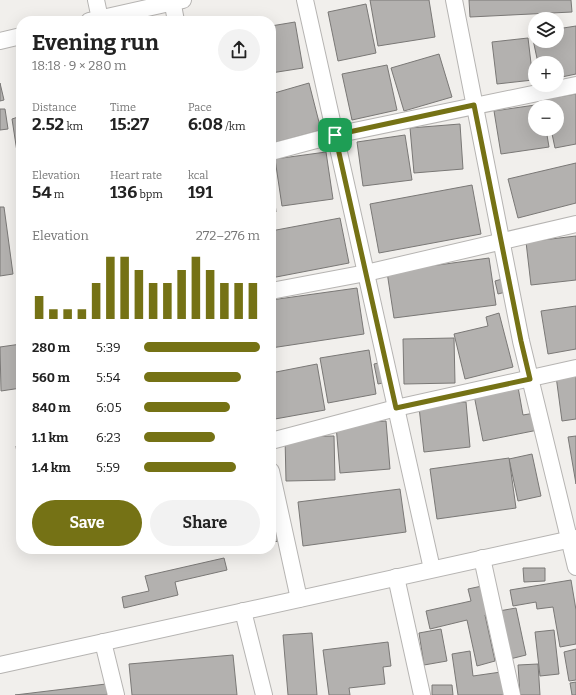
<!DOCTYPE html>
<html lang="en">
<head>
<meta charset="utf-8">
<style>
  :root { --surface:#fff; --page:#f2f2f2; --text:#222; --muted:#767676; --accent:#757215 }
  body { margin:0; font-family:Bitter,serif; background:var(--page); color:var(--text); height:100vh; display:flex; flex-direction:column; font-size:15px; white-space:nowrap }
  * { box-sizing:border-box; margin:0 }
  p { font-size:13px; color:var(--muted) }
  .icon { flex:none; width:22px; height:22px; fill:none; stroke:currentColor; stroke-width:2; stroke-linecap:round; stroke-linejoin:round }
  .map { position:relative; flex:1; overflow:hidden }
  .side { position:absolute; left:16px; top:16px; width:260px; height:538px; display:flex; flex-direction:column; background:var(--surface); border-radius:16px; box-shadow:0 4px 16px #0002 }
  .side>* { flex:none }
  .fabs { position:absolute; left:528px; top:12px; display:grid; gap:8px }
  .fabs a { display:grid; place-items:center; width:36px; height:36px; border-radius:50%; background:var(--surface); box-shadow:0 4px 16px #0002; font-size:20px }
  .pin { position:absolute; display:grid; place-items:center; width:34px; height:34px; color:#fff; margin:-17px; border-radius:8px; box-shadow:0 2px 6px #0006 }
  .round { display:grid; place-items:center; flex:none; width:42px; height:42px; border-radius:21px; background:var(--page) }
  .headline { display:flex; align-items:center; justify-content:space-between; height:68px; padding:0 16px }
  h1 { font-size:22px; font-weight:700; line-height:30px }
  .figures { display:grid; grid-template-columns:repeat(3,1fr); gap:6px; height:68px; padding:4px 16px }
  .figures div { display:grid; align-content:center }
  .figures b { font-size:17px; font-weight:700 }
  .figures small { font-size:11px; font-weight:400 }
  .figures p { font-size:11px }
  .chart { height:112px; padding:8px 16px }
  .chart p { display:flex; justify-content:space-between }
  .chart svg { width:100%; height:72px; margin-top:4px; stroke:var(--accent); stroke-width:6 }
  .primary-button { display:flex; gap:8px; margin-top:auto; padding:8px 16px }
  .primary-button a { flex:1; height:46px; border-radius:24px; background:var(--accent); color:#fff; font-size:16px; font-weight:700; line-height:46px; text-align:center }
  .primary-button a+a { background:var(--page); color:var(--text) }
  ul { padding:0 16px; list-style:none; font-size:13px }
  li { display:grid; grid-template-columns:64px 48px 1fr; align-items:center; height:30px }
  li i { height:10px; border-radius:5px; background:var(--accent) }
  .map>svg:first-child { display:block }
  .building { fill:#b3b1af; stroke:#7a7876 }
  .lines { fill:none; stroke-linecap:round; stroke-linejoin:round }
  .minor-casing { stroke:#b6b4b2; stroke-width:18 }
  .minor { stroke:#fff; stroke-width:16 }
  .route-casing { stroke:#fff; stroke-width:8 }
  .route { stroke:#757215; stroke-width:5 }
</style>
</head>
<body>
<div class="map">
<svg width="576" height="695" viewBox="0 0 576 695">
  <rect width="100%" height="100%" fill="#f1efec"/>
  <g class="building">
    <polygon points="370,0 429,0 435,37 378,46"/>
    <polygon points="469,0 571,0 572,12 470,17"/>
    <polygon points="366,4 376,53 338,61 328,12"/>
    <polygon points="295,22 303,68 271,73 271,26"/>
    <polygon points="576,26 576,74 557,78 557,63 538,63 532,35 535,34 535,41 557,41 557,29"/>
    <polygon points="528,38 533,80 497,84 492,42"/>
    <polygon points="439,54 452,97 404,111 391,68"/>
    <polygon points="387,65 397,110 352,120 342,74"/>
    <polygon points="0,83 4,100 0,101"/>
    <polygon points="309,83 321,130 273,143 271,134 271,94"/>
    <polygon points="576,94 576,144 555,148 551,129 557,129 557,107 547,107 546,99"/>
    <polygon points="542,104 543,107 535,107 535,129 546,129 549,147 501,154 494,111"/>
    <polygon points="0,109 5,109 8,129 0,130"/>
    <polygon points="21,116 21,178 12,119"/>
    <polygon points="460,124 463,169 414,173 410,128"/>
    <polygon points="405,135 412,180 363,186 357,142"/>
    <polygon points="326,152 333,199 282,206 275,159"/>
    <polygon points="576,163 576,203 518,218 508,179"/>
    <polygon points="271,166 276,212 271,212"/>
    <polygon points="472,185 481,234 379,253 370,204"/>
    <polygon points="0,207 4,207 13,274 0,276"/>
    <polygon points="340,218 349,263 271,278 271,231"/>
    <polygon points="576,236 576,280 531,285 526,242"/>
    <polygon points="489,258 496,305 394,318 387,272"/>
    <polygon points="509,277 513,290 498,294 495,281"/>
    <polygon points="357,288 364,334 271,348 271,300"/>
    <polygon points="576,306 576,349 548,354 541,311"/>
    <polygon points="499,313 513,367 465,379 454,334 488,326 486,317"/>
    <polygon points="454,338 455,383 404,384 403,339"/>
    <polygon points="21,344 21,388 1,391 0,347"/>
    <polygon points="369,350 376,394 328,403 320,358"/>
    <polygon points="387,361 392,381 378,384 374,364"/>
    <polygon points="317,364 325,410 275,419 271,396 271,373"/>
    <polygon points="576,373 576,419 562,421 556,376"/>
    <polygon points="518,387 523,415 535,413 538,430 483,441 474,395"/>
    <polygon points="466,402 470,447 424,452 419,407"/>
    <polygon points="386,421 390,469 340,473 336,425"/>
    <polygon points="334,436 335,480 286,481 285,437"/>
    <polygon points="576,436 576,484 568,437"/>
    <polygon points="21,445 21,483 16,446"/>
    <polygon points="532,454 541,496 518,501 509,459"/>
    <polygon points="509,458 516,508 437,519 430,469"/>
    <polygon points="400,489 406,532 303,546 298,502"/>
    <polygon points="271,505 281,541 271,542"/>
    <polygon points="224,558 227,570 175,582 178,595 124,608 122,597 149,591 145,576"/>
    <polygon points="523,568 545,568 545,581 524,582"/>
    <polygon points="571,580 576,610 576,644 560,647 553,607 537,609 536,602 513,606 510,590"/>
    <polygon points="482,586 488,614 485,615 495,661 477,666 467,620 430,629 426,611 471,601 468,589"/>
    <polygon points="516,608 526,655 510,659 499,611"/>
    <polygon points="441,629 447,661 424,665 419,633"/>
    <polygon points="554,630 559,674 540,676 535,632"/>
    <polygon points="312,633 317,695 288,695 283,635"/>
    <polygon points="388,642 391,666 383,667 385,684 349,688 350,695 329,695 323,650"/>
    <polygon points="576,649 576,680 569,681 564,652"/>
    <polygon points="470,651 473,676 501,672 505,695 458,695 452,654"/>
    <polygon points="233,655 237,695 132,695 129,664"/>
    <polygon points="538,664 540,695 520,695 518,665"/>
    <polygon points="576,682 576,695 572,695 570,683"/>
    <polygon points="106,684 107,695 15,695"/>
    <polygon points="432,685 452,685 453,695 432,695"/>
  </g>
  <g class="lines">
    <defs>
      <g id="minor">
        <polyline points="96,0 100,19"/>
        <polyline points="172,0 176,21"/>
        <polyline points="305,0 432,569"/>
        <polyline points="454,0 521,341 576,567"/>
        <polyline points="89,21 183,0"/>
        <polyline points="0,41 21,36"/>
        <polyline points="271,152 335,135 576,85"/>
        <polyline points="271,291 366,273 576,224"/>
        <polyline points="271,441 396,408 576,368"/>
        <polyline points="271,471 299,599"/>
        <polyline points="482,558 512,695"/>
        <polyline points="396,577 422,695"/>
        <polyline points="243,611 264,695"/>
        <polyline points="103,642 116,695"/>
        <polyline points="0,665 576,538"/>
      </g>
    </defs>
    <use href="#minor" class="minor-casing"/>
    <use href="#minor" class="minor"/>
  </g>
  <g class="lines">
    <defs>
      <polygon id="route" points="474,105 521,341 530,379 396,408 335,135"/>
    </defs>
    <use href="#route" class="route-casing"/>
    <use href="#route" class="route"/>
  </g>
</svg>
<div class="fabs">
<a><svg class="icon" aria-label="layers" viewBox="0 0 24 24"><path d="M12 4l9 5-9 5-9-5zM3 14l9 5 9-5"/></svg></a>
<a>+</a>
<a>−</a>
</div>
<div class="pin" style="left:335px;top:135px;background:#1e9e55"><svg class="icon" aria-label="arrive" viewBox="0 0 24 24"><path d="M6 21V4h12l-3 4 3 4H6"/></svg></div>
<section class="side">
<div class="headline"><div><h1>Evening run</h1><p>18:18 · 9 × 280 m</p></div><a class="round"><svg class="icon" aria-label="share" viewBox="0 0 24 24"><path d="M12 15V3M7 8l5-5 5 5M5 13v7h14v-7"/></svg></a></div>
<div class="figures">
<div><p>Distance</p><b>2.52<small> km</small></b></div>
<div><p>Time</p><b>15:27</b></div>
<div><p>Pace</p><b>6:08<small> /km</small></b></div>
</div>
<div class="figures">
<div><p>Elevation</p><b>54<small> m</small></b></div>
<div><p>Heart rate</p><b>136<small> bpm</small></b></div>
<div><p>kcal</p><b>191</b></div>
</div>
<div class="chart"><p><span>Elevation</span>272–276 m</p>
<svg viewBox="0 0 160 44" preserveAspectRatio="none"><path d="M5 44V30M15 44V38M25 44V38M35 44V38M45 44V22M55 44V6M65 44V6M75 44V14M85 44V22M95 44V22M105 44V14M115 44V6M125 44V14M135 44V22M145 44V22M155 44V22"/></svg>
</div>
<ul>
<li><b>280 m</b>5:39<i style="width:100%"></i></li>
<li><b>560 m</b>5:54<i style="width:84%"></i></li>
<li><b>840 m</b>6:05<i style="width:74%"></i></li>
<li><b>1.1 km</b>6:23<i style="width:61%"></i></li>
<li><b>1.4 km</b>5:59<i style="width:79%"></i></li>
</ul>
<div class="primary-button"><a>Save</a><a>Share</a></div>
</section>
</div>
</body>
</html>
